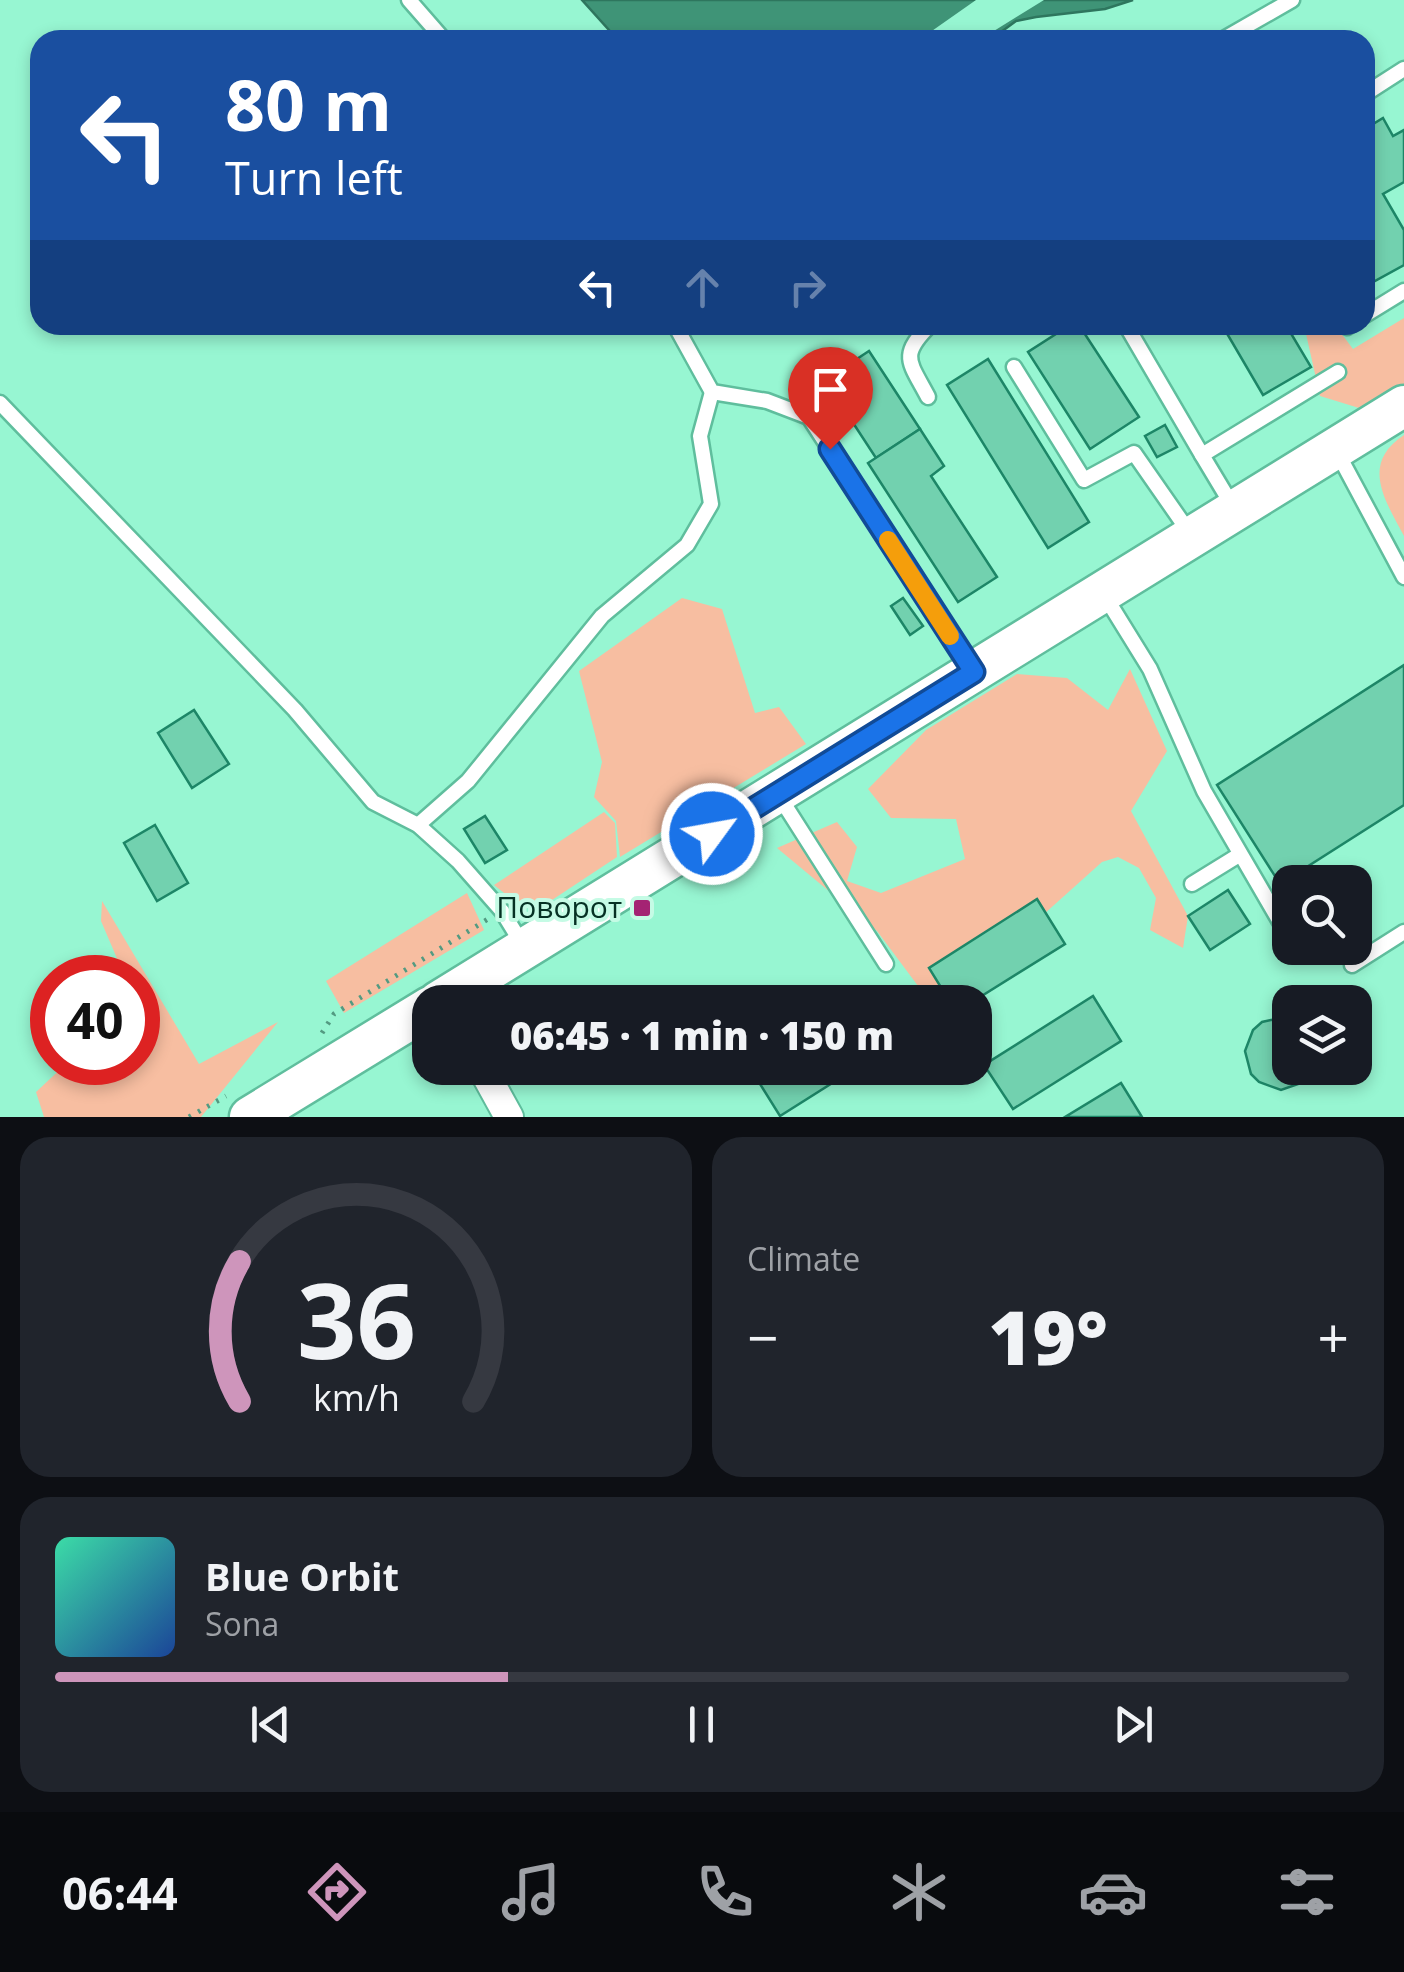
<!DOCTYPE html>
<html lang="en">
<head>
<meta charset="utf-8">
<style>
	body { margin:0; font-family:"Open Sans",sans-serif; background:#20242c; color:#f1f3f6; height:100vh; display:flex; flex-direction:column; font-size:38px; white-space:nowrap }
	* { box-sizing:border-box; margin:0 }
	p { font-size:32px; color:#9ea1a6 }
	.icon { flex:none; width:55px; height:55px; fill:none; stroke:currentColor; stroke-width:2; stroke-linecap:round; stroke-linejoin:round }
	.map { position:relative; height:1117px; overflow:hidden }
	.drawer { display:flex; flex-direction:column; gap:20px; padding:20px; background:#0d0f14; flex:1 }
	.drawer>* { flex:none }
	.hud { position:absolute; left:30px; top:30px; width:1345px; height:305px; border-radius:30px; box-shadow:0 5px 15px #0003; background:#1a4fa0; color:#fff; overflow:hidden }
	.controls { position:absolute; left:1272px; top:865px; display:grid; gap:20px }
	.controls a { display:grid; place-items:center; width:100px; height:100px; border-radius:20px; background:#171b24; box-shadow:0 5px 15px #0003; font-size:50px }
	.speed { position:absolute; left:30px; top:955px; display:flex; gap:20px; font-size:50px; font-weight:700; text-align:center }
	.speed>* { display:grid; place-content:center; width:130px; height:130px; border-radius:50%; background:#171b24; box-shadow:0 5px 15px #0003; line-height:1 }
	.speed .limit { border:15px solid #d22; background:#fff; color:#111 }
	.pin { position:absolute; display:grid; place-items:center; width:85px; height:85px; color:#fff; margin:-102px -42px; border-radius:50% 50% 50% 0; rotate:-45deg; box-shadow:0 0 10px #0007 }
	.pin .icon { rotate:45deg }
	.me { position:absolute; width:110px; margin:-55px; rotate:58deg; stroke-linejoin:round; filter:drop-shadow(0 0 8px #0008) }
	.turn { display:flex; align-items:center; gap:35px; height:210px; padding:0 30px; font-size:45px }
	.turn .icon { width:130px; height:130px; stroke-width:2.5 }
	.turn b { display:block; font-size:70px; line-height:85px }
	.lanes { display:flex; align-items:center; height:95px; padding:0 30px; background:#0003; justify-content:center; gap:50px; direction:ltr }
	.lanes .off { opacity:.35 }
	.big { font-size:75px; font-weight:800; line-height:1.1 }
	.drawer .card { flex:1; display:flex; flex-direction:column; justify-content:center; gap:15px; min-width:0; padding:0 35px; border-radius:30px; background:#20242c }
	.drawer .dial { align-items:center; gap:0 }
	.dial svg { height:260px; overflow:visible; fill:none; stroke:#363941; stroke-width:7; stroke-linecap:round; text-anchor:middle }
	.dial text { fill:#f1f3f6; stroke:none }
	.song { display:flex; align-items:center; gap:30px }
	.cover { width:120px; height:120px; border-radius:15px; background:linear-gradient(135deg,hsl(160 70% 55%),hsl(220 70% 35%)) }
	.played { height:10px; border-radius:5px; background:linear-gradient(90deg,#ce95bb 35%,#363941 35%) }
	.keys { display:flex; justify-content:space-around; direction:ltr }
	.heat { display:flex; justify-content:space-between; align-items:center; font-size:55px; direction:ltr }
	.drawer .tiles { flex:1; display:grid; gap:20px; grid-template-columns:1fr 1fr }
	.card:last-child { grid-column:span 2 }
	.trip { position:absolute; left:412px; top:985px; width:580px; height:100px; border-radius:30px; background:#171b24; box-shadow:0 5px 15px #0003; font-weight:800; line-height:100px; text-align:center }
	.tab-bar { display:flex; height:160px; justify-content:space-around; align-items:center; background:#090b0e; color:#9ea1a6 }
	.tab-bar .icon { width:70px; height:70px }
	.tab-bar .current { color:#ce95bb }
	.tab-bar b { font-size:45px; color:#f1f3f6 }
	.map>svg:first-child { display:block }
	.green { fill:#f7bea1 }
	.water { fill:#3f9477; stroke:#2e765e; stroke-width:2.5 }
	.pier { fill:#97f6d2 }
	.building { fill:#72d1af; stroke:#1d8667; stroke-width:2.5 }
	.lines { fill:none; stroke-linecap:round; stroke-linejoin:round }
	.lane-casing { stroke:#5fbe9d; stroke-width:19 }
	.street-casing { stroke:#5fbe9d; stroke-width:32 }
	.secondary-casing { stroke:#5fbe9d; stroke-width:45 }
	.path { stroke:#539a81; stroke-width:5; stroke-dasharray:2.5 8; stroke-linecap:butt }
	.lane { stroke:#fff; stroke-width:14 }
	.street { stroke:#fff; stroke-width:28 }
	.secondary { stroke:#fff; stroke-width:40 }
	.route-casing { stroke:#114b97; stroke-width:25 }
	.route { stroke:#1a73e8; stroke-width:18 }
	.slow { stroke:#f59e0b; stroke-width:18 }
	.poi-dot { fill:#a42373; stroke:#c5fbe5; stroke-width:4 }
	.labels { text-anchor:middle; stroke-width:8; stroke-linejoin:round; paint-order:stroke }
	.poi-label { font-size:30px; fill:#063124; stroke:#c5fbe5; text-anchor:end }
</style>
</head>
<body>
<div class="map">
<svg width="1404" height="1117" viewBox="0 0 1404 1117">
	<rect width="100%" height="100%" fill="#97f6d2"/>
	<g class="green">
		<polygon points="1404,318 1404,385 1372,412 1320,396 1304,325 1335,325 1353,349"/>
		<path d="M1404 435V536C1385 500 1360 464 1404 435Z"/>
		<polygon points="682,598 722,609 755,713 779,707 806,744 620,857 616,821 594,797 602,762 579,671"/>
		<polygon points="1130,669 1167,751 1131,811 1188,916 1183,948 1150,930 1156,898 1139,868 1118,857 1102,862 1034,923 927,998 877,931 777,848 837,822 857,847 847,881 881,893 965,859 956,819 891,818 868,789 926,730 1017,674 1067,678 1108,710"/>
		<polygon points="604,812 615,823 617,857 549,902 524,909 494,885"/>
		<polygon points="467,893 484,930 344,1013 326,981"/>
		<polygon points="102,901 199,1064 278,1022 201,1117 44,1117 36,1092 67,1063 138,1062 138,1038 150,1039 138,1008 138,978 125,977 101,921"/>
	</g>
	<polygon class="water" points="582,0 1133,0 1105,9 1036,17 1016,21 1001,32 1002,40 618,40"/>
	<polygon class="pier" points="976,0 1044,0 981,39 977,35 970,40 919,40"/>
	<g class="building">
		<polygon points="1383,118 1393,136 1404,130 1404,182 1383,194 1404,230 1404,265 1373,282 1365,268 1365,129"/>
		<polygon points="1070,325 1079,325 1139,417 1090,449 1028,352"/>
		<polygon points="1222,325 1286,325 1311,367 1263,395"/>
		<polygon points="869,351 920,429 876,458 825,380"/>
		<polygon points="988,359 1089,522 1048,548 947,385"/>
		<polygon points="1165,425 1177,447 1157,457 1145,436"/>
		<polygon points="920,429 944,466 931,476 997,577 958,602 868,463"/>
		<polygon points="903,598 923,626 910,635 891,606"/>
		<polygon points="1404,665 1404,805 1280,884 1217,785"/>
		<polygon points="194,710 229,764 192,788 158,733"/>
		<polygon points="485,816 507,850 485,863 464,829"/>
		<polygon points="155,825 188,883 157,901 124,843"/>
		<polygon points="1228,890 1250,924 1210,950 1188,916"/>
		<polygon points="1037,899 1065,944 972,1002 950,1002 929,968"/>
		<polygon points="1093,996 1121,1041 1013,1109 984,1065"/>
		<polygon points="1285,1017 1290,1019 1290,1068 1314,1068 1304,1082 1281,1090 1259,1082 1251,1074 1245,1051 1253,1030 1262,1022"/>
		<polygon points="758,1068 856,1068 780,1116 752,1071"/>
		<polygon points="1121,1083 1142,1117 1065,1117"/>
	</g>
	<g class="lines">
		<g class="lane-casing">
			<g id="lane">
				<polyline points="409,0 444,40"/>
				<polyline points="1222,40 1292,0"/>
				<polyline points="1365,94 1404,69"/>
				<polyline points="1365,315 1404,291"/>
				<polyline points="675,325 712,392 767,401 809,417 971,667"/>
				<polyline points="1126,325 1202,455"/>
				<polyline points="1347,327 1350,325"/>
				<polyline points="1014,367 1084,480 1134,453 1189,532"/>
				<path d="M928 397C909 361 899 356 930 325"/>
				<polyline points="0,403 295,710 373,802 418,825 458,861 502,911 524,947"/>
				<polyline points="1336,450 1404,577"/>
				<polyline points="1232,505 1202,455 1338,372"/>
				<polyline points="1103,593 1150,669 1204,791 1290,939"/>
				<polyline points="779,796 886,964"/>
				<polyline points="418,825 468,781 602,616 687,545 711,504 700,436 712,392"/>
				<polyline points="1192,884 1239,855"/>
				<polyline points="1352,965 1404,932"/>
			</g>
		</g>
		<g class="street-casing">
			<polyline id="street" points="482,1068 509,1117"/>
		</g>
		<g class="secondary-casing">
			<g id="secondary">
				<polyline points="438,1002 1404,406"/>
				<polyline points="250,1117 430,1007"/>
			</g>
		</g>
		<g class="path">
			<polyline points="322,1033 334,1014 488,919"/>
			<polyline points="189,1117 226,1096"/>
		</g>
		<use href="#lane" class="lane"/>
		<use href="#street" class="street"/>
		<use href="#secondary" class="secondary"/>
	</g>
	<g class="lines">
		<g class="route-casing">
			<polyline id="route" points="712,834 974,672 830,449"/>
		</g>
		<use href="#route" class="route"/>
		<polyline class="slow" points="888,540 950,636"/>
	</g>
	<rect class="poi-dot" x="632" y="898" width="20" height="20" rx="5"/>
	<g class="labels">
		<g class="poi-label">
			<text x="622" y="918">Поворот</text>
		</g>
	</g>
</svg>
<div class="controls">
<a><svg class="icon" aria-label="search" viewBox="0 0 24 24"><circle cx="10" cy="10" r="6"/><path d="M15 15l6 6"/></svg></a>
<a><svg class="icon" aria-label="layers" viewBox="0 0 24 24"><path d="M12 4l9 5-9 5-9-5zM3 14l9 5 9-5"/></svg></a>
</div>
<div class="speed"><div class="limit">40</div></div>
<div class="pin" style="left:830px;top:449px;background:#d93025"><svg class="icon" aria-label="arrive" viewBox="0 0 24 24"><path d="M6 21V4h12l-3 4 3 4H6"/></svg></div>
<svg class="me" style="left:712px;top:834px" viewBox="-20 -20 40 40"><circle r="17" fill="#1a73e8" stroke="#fff" stroke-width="3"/><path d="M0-11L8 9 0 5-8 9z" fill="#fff"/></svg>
<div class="trip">06:45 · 1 min · 150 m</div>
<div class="hud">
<div class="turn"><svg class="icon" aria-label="left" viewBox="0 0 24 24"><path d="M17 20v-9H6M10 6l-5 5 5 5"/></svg><div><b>80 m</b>Turn left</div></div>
<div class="lanes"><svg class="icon" aria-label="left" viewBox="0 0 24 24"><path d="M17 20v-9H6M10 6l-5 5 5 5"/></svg><svg class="icon off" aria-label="ahead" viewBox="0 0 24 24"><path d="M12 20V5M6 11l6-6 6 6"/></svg><svg class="icon off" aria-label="right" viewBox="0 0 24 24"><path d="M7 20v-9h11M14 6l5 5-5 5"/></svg></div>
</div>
</div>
<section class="drawer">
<div class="tiles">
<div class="card dial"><svg viewBox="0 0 100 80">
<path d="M14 69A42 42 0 1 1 86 69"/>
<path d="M14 69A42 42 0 0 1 14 26" stroke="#ce95bb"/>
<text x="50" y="56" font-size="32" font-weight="700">36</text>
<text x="50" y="72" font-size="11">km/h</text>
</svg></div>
<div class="card"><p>Climate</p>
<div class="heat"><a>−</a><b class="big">19°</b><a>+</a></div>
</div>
<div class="card">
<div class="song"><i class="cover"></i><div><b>Blue Orbit</b><p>Sona</p></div></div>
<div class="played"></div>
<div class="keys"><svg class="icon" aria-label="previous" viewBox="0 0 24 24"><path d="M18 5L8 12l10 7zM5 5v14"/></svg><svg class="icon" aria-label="pause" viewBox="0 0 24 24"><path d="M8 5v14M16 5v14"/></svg><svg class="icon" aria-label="next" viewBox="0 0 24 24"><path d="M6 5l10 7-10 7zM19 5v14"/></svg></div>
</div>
</div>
</section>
<nav class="tab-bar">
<b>06:44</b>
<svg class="icon current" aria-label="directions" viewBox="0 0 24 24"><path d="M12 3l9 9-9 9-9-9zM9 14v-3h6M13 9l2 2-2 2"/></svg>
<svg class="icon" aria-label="music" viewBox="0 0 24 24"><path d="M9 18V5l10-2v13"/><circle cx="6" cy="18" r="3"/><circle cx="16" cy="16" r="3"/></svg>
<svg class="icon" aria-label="phone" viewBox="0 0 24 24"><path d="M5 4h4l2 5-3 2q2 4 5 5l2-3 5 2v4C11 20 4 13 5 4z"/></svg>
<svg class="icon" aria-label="climate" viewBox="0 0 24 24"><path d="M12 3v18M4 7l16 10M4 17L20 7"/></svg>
<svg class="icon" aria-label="car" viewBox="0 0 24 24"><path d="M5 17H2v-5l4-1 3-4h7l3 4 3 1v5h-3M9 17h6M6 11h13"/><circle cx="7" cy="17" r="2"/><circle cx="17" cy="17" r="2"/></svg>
<svg class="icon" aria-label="filters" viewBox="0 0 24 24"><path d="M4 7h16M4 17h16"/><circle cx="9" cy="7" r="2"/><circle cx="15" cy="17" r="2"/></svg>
</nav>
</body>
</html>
